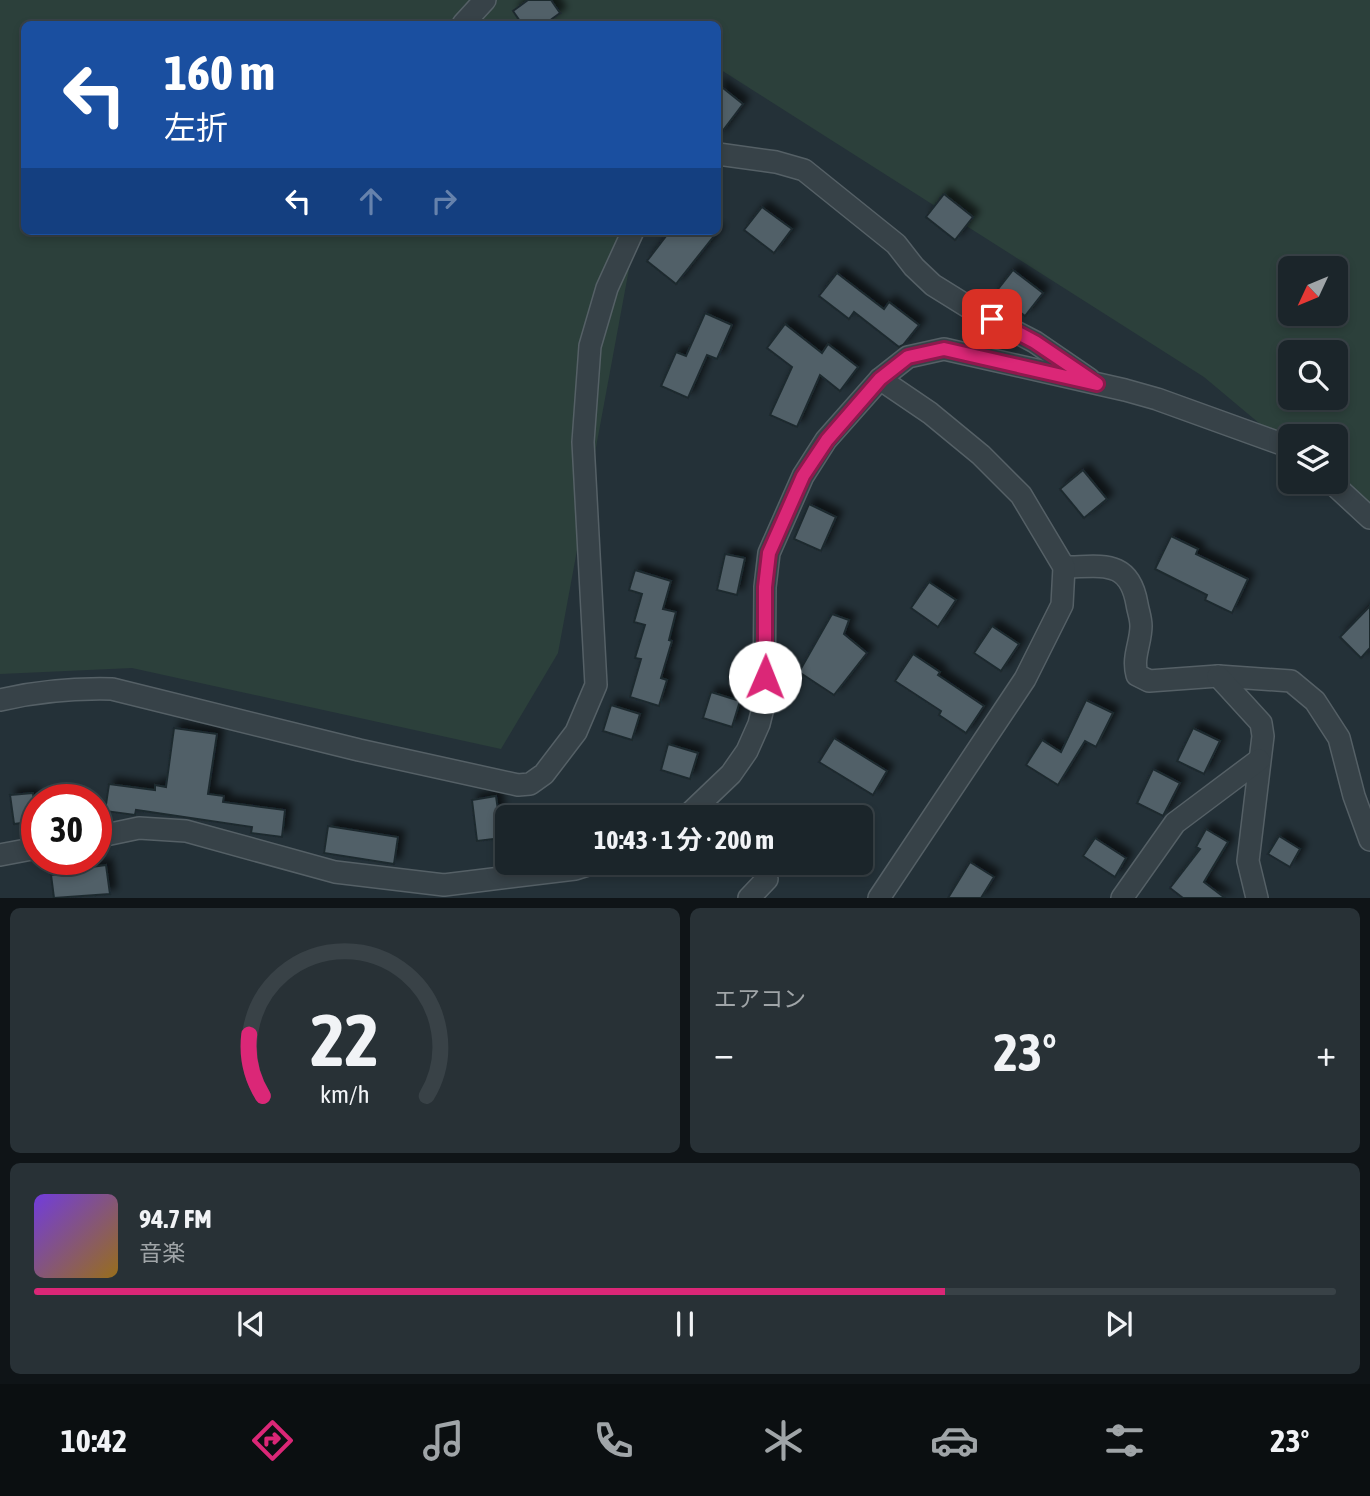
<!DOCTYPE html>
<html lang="ja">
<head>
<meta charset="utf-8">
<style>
	body { margin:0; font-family:"Asap Condensed","Noto Sans JP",sans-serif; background:#283136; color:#f1f3f6; height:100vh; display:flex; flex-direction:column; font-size:26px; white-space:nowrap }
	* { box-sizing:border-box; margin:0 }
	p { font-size:23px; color:#a0a5a8 }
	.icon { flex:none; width:38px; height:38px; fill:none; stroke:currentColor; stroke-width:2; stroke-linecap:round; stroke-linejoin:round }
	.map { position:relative; height:898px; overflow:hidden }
	.details { display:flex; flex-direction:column; gap:10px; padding:10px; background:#0f1417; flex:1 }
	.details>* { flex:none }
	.guide { position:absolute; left:21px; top:21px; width:700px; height:214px; border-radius:10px; box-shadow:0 4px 10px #0003,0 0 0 2px #394247; background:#1a4fa0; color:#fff; overflow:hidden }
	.needle { width:46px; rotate:226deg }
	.tools { position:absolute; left:1278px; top:256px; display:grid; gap:14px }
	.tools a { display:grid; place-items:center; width:70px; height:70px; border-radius:10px; background:#1b252a; box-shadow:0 4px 10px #0003,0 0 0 2px #394247; font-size:35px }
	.speed { position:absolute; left:21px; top:784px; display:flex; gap:14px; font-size:35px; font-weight:700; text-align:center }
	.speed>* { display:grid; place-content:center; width:91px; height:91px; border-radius:50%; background:#1b252a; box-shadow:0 4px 10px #0003,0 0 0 2px #394247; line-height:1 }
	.speed .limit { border:10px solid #d22; background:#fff; color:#111 }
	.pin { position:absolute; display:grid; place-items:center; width:60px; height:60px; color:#fff; margin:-30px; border-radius:14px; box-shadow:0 4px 10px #0006 }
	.me { position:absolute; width:77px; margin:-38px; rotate:1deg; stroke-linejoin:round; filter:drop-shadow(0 0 5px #0008) }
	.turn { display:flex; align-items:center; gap:24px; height:147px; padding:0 28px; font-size:32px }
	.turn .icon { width:91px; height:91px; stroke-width:2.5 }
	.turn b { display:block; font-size:49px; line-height:60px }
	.lanes { display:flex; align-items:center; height:66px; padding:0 28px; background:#0003; justify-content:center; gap:35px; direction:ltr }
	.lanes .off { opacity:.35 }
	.big { font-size:52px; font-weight:700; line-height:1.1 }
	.details .tile { flex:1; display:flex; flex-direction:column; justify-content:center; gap:10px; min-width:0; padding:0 24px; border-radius:10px; background:#283136 }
	.details .dial { align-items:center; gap:0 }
	.dial svg { height:182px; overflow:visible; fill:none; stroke:#394247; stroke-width:7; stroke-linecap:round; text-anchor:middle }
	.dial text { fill:#f1f3f6; stroke:none }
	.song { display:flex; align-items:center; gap:21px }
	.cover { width:84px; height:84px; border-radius:10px; background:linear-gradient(135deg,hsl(260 70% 55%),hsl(40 70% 35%)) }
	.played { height:7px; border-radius:4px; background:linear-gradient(90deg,#db2777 70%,#394247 70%) }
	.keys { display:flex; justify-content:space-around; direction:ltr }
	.heat { display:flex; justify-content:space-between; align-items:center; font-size:38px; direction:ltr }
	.details .tiles { flex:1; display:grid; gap:10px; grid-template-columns:1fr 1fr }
	.tile:last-child { grid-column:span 2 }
	.trip { position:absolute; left:495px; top:805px; width:378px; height:70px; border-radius:10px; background:#1b252a; box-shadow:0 4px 10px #0003,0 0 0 2px #394247; font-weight:700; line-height:70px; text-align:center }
	.tab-bar { display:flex; height:112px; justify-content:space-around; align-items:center; background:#0b0f11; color:#a0a5a8 }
	.tab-bar .icon { width:49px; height:49px }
	.tab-bar .current { color:#db2777 }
	.tab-bar b { font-size:32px; color:#f1f3f6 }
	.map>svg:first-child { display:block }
	.green { fill:#2c403b; fill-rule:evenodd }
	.building { fill:#516068; stroke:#1e292f; stroke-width:2; filter:url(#shadow) }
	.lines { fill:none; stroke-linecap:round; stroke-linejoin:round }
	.minor-casing { stroke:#556066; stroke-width:24 }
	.minor { stroke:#374248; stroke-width:21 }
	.route-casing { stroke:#8e194d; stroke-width:18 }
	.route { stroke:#db2777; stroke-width:12 }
</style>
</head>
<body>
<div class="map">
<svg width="1370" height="898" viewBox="0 0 1370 898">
	<defs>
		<filter id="shadow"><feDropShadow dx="6" dy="-6" stdDeviation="3.5" flood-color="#0009"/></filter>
	</defs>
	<rect width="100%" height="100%" fill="#243138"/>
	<path class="green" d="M0 0H1370V516L1335 481V436H1290V449L1204 377 718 68V24H24V231H636L558 653 501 749 132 668 0 674ZM1290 268H1335V313H1290ZM1290 352H1335V397H1290Z"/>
	<g class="building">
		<polygon points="528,0 551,0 560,13 545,24 522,24 513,11"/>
		<polygon points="718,84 743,104 718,137"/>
		<polygon points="944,194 973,217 955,240 926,217"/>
		<polygon points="762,207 792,229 774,253 744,230"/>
		<polygon points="670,231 718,231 676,284 647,261"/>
		<polygon points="1013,270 1043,293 1025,316 995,293"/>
		<polygon points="837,273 884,309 889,302 919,325 903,345 899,347 854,312 849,319 819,296"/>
		<polygon points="705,313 732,325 717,359 707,355 688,398 661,386 676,352 686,356"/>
		<polygon points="785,324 822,353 828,344 858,367 840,391 820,375 797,427 770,415 792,367 767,348"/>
		<polygon points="1083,470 1107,499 1084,518 1060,489"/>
		<polygon points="809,504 836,517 821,551 794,539"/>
		<polygon points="1171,536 1198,549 1196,554 1248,579 1232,613 1205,600 1207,595 1155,569"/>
		<polygon points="725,554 745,558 737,595 717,590"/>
		<polygon points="635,570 671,581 663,609 676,612 669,640 672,641 661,678 667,680 659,706 630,697 641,659 635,658 645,625 634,622 642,594 629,590"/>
		<polygon points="929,582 956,600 938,627 911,608"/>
		<polygon points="1370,606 1370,648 1361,658 1340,637"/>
		<polygon points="832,614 849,620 844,634 867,653 834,695 799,672"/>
		<polygon points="992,626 1019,644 1001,671 974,653"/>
		<polygon points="913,654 940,672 938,675 984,706 966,733 939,715 941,711 895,681"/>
		<polygon points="711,692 740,701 732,727 703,718"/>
		<polygon points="1086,700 1113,713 1096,747 1085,741 1058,785 1026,765 1042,740 1061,752"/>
		<polygon points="611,705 640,714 632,740 603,731"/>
		<polygon points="174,728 217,734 208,794 224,796 223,802 285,810 282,837 251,833 252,827 136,810 135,815 105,811 109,784 155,790 155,785 166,787"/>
		<polygon points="1193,728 1220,741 1204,774 1177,761"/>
		<polygon points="834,738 887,771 873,795 819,762"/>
		<polygon points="668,744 698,753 690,779 661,770"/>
		<polygon points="1153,769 1180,783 1163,816 1137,803"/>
		<polygon points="33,793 36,821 14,824 10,795"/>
		<polygon points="496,796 502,838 477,841 472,800"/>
		<polygon points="328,826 398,837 394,864 324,853"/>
		<polygon points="1206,829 1228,842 1204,882 1225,898 1183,898 1170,888 1200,849 1196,847"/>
		<polygon points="1279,836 1300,849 1290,867 1268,854"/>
		<polygon points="1095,838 1126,858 1115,877 1083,856"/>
		<polygon points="970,862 994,877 981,898 948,898"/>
		<polygon points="106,865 110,894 54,898 51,875 84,871 84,868"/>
	</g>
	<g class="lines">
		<g class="minor-casing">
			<g id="minor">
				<polyline points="463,24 485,0"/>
				<polyline points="718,154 776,162 804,170 896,244 914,267 933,285 970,308 1035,342 1089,379"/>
				<polyline points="1330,481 1370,518"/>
				<path d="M1064 567C1101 567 1129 558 1137 604 1138 611 1141 618 1141 626 1141 643 1132 657 1137 675L1149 681 1218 676 1291 681 1315 701 1339 738 1354 796 1370 840"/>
				<polyline points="1218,676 1261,723 1263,736 1248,861 1257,898"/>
				<path d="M0 700C39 691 72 688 112 689L359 750 518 785 530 784 544 774 576 732 596 685 583 442 590 346 607 288 633 231"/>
				<polyline points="686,817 731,774 747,751 759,724 764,704 765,587 769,553 803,476 826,440 880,379 908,357 944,349 1125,390 1157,399 1290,447"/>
				<polyline points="96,837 139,828 186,831 335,872 444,885 575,869 594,863"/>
				<polyline points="0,855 37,848"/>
				<polyline points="749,898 767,879"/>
				<polyline points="879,898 1025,679 1062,605 1064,567 1021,495 981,455 930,413 880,379"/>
				<polyline points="1122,898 1175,823 1259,760"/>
			</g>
		</g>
		<use href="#minor" class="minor"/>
	</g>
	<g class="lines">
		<g class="route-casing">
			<polyline id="route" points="765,677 765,587 769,553 803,476 827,440 880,379 908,357 944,349 1097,384 1035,342 992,319"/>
		</g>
		<use href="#route" class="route"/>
	</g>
</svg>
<div class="tools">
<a><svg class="needle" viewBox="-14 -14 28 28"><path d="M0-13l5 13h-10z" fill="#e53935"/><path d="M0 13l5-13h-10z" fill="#a0a5a8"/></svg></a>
<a><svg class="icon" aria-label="search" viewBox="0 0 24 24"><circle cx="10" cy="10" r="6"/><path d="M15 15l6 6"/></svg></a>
<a><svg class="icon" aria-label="layers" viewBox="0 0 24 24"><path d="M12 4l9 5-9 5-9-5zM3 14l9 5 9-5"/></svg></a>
</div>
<div class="speed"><div class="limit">30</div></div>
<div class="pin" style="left:992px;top:319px;background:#d93025"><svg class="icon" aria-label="arrive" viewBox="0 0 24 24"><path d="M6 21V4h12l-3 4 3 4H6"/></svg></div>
<svg class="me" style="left:765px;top:677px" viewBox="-20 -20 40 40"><circle r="19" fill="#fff"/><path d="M0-13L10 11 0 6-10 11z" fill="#db2777"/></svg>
<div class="trip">10:43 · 1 分 · 200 m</div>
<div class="guide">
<div class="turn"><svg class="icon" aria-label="left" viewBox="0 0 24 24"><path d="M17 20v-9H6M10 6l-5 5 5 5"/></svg><div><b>160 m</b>左折</div></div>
<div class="lanes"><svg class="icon" aria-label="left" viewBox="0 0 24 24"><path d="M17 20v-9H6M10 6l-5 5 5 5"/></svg><svg class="icon off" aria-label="ahead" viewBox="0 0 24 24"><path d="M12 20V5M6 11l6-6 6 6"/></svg><svg class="icon off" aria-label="right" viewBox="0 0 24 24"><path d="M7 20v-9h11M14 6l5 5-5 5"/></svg></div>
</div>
</div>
<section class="details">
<div class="tiles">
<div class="tile dial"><svg viewBox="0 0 100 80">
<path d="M14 69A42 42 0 1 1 86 69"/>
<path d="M14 69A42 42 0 0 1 8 42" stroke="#db2777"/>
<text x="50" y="56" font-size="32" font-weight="700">22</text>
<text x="50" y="72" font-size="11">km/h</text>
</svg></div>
<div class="tile"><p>エアコン</p>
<div class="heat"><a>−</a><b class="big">23°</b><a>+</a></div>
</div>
<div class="tile">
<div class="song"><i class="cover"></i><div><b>94.7 FM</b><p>音楽</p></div></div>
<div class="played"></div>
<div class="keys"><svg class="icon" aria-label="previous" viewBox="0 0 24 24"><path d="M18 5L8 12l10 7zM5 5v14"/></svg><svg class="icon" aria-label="pause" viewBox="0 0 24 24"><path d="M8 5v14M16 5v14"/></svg><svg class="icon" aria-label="next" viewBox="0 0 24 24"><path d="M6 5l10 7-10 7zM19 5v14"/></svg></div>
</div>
</div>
</section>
<nav class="tab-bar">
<b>10:42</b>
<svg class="icon current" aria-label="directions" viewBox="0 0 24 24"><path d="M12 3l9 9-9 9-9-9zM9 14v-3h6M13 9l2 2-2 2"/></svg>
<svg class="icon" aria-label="music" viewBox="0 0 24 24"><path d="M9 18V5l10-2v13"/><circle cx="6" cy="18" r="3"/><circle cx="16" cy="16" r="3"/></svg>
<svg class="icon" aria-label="phone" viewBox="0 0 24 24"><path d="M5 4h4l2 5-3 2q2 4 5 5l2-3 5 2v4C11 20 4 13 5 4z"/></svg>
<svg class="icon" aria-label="climate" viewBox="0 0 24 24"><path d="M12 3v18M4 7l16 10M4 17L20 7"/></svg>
<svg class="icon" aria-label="car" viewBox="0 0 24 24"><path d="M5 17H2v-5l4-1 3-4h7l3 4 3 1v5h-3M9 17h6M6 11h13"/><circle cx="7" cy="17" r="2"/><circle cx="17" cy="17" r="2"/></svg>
<svg class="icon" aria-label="filters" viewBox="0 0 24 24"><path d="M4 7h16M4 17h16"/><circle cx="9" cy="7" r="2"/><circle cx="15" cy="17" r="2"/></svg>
<b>23°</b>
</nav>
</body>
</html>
